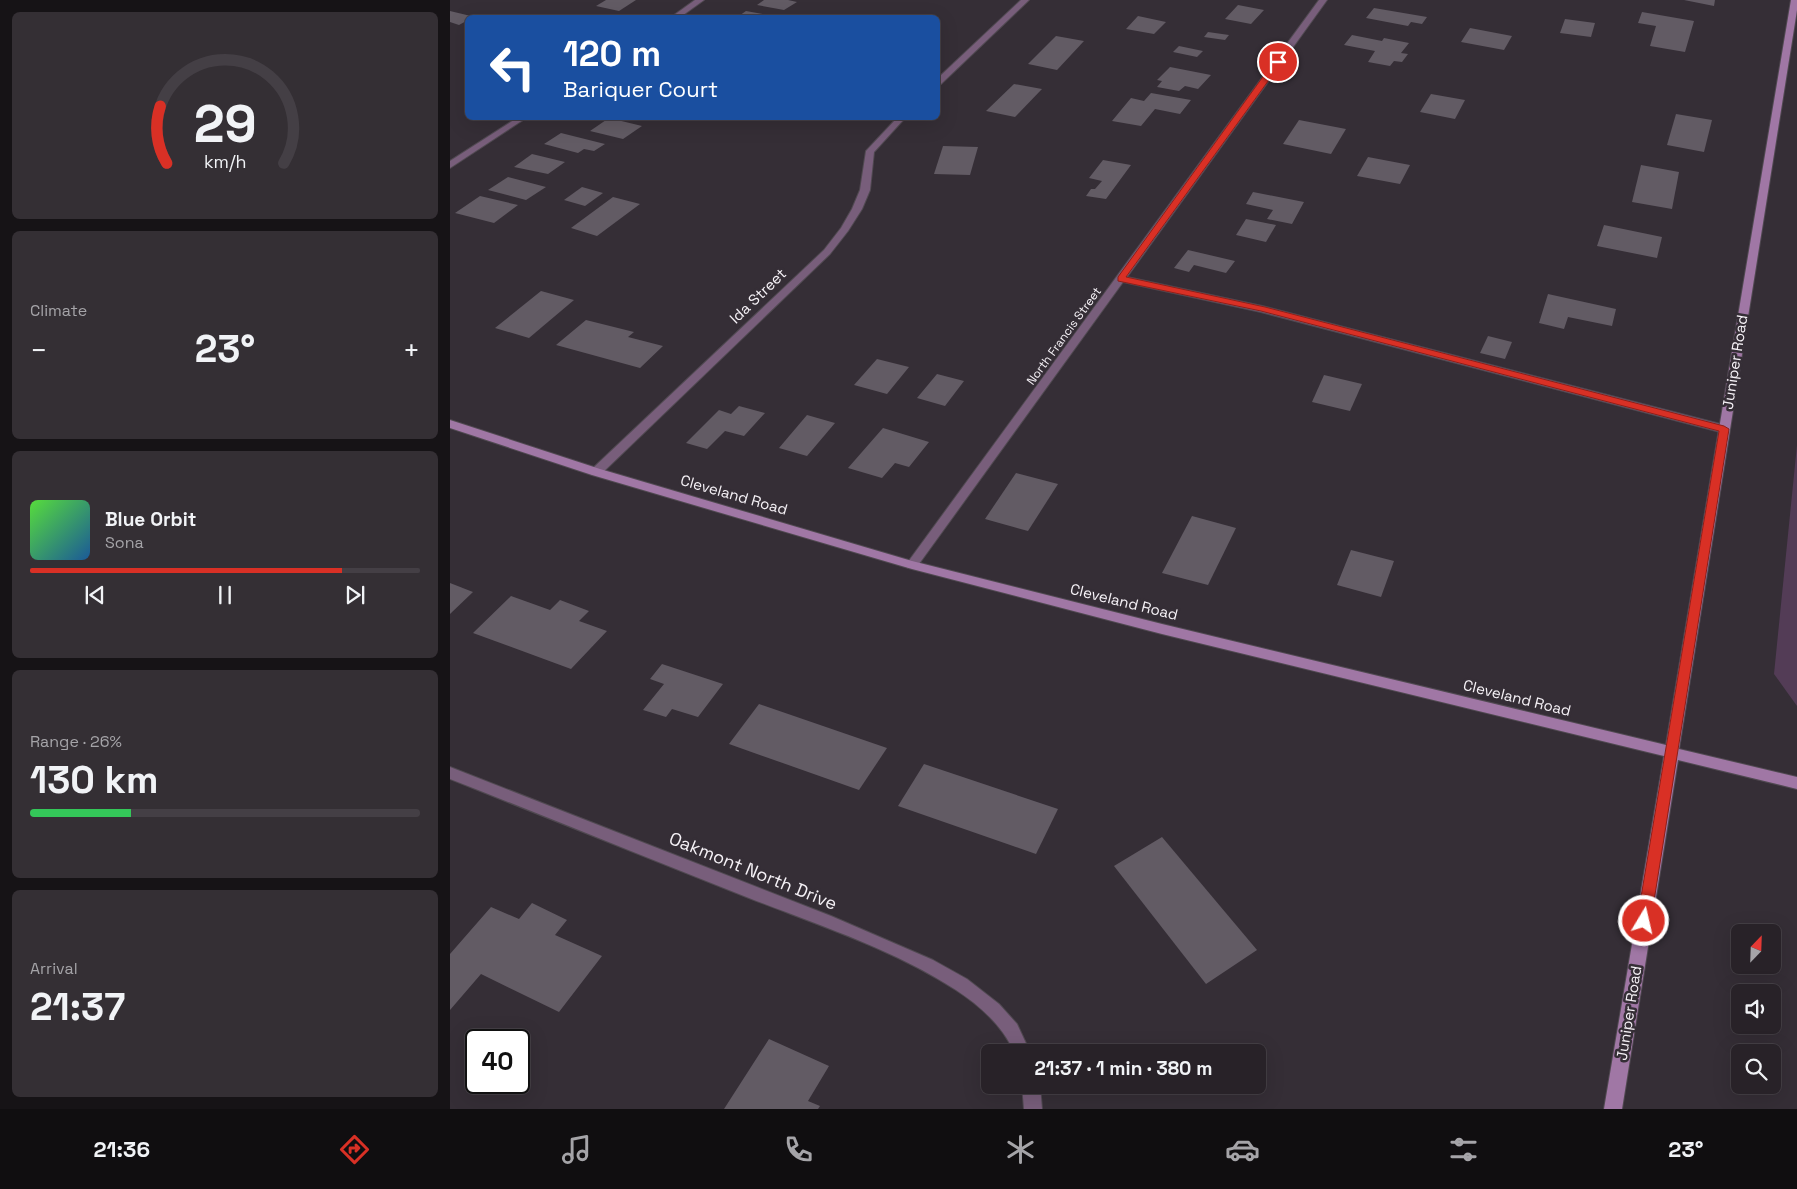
<!DOCTYPE html>
<html lang="en">
<head>
<meta charset="utf-8">
<style>
	body { margin:0; font-family:"Space Grotesk",sans-serif; background:#342f34; color:#f1f3f6; height:100vh; display:flex; flex-direction:column; font-size:19px; white-space:nowrap }
	* { box-sizing:border-box; margin:0 }
	p { font-size:16px; color:#a5a4a8 }
	.icon { flex:none; width:28px; height:28px; fill:none; stroke:currentColor; stroke-width:2; stroke-linecap:round; stroke-linejoin:round }
	.map { position:relative; flex:1; overflow:hidden }
	.side { display:flex; flex-direction:column; gap:12px; padding:12px; background:#161316; width:450px }
	.side>* { flex:none }
	.top-card { position:absolute; left:15px; top:15px; width:475px; height:105px; border-radius:8px; box-shadow:0 5px 20px #0002,0 0 0 1px #443f45; background:#1a4fa0; color:#fff; overflow:hidden }
	.needle { width:32px; rotate:23deg }
	.buttons { position:absolute; left:1281px; top:924px; display:grid; gap:10px }
	.buttons a { display:grid; place-items:center; width:50px; height:50px; border-radius:8px; background:#282228; box-shadow:0 5px 20px #0002,0 0 0 1px #443f45; font-size:25px }
	.speed { position:absolute; left:15px; top:1029px; display:flex; gap:10px; font-size:25px; font-weight:700; text-align:center }
	.speed>* { display:grid; place-content:center; width:65px; height:65px; border-radius:50%; background:#282228; box-shadow:0 5px 20px #0002,0 0 0 1px #443f45; line-height:1 }
	.speed .limit { border:2px solid #111; border-radius:8px; background:#fff; color:#111 }
	.pin { position:absolute; display:grid; place-items:center; width:42px; height:42px; color:#fff; margin:-21px; border:2px solid #fff; border-radius:50%; box-shadow:0 1px 5px #0007 }
	.me { position:absolute; width:55px; margin:-28px; rotate:9deg; stroke-linejoin:round; filter:drop-shadow(0 0 4px #0008) }
	.turn { display:flex; align-items:center; gap:18px; height:105px; padding:0 15px; font-size:22px }
	.turn .icon { width:65px; height:65px; stroke-width:2.5 }
	.turn b { display:block; font-size:35px; line-height:42px }
	.big { font-size:38px; font-weight:800; line-height:1.1 }
	.side .widget { flex:1; display:flex; flex-direction:column; justify-content:center; gap:8px; min-width:0; padding:0 18px; border-radius:8px; background:#342f34 }
	.side .dial { align-items:center; gap:0 }
	.dial svg { height:130px; overflow:visible; fill:none; stroke:#443f45; stroke-width:7; stroke-linecap:round; text-anchor:middle }
	.dial text { fill:#f1f3f6; stroke:none }
	.song { display:flex; align-items:center; gap:15px }
	.cover { width:60px; height:60px; border-radius:8px; background:linear-gradient(135deg,hsl(110 70% 55%),hsl(210 70% 35%)) }
	.played { height:5px; border-radius:2px; background:linear-gradient(90deg,#d93025 80%,#443f45 80%) }
	.keys { display:flex; justify-content:space-around; direction:ltr }
	.heat { display:flex; justify-content:space-between; align-items:center; font-size:28px; direction:ltr }
	.charge { height:8px; border-radius:4px; background:linear-gradient(90deg,#34c759 26%,#443f45 0) }
	.trip { position:absolute; left:531px; top:1044px; width:285px; height:50px; border-radius:8px; background:#282228; box-shadow:0 5px 20px #0002,0 0 0 1px #443f45; font-weight:800; line-height:50px; text-align:center }
	.menu { display:flex; height:80px; justify-content:space-around; align-items:center; background:#100e10; color:#a5a4a8 }
	.menu .icon { width:35px; height:35px }
	.menu .on { color:#d93025 }
	.menu b { font-size:22px; color:#f1f3f6 }
	main { display:flex; flex:1; min-height:0 }
	.map>svg:first-child { display:block }
	.green { fill:#533c56 }
	.building { fill:#625b64 }
	.lines { fill:none; stroke-linecap:round; stroke-linejoin:round }
	.street-casing { stroke:#504951; stroke-width:2 }
	.secondary-casing { stroke:#504951; stroke-width:2 }
	.street { fill:#785e7b; fill-rule:evenodd }
	.secondary { fill:#a077a5; fill-rule:evenodd }
	.route { fill:#d93025; stroke:#8d1f18 }
	.labels { text-anchor:middle; stroke-width:5; stroke-linejoin:round; paint-order:stroke }
	.far-street-label { font-size:12px; fill:#f6f2f7; stroke:#352e36 }
	.street-label { font-size:15px; fill:#f6f2f7; stroke:#352e36 }
	.near-street-label { font-size:18px; fill:#f6f2f7; stroke:#352e36 }
</style>
</head>
<body>
<main>
<section class="side">
<div class="widget dial"><svg viewBox="0 0 100 80">
<path d="M14 69A42 42 0 1 1 86 69"/>
<path d="M14 69A42 42 0 0 1 10 34" stroke="#d93025"/>
<text x="50" y="56" font-size="32" font-weight="700">29</text>
<text x="50" y="72" font-size="11">km/h</text>
</svg></div>
<div class="widget"><p>Climate</p>
<div class="heat"><a>−</a><b class="big">23°</b><a>+</a></div>
</div>
<div class="widget">
<div class="song"><i class="cover"></i><div><b>Blue Orbit</b><p>Sona</p></div></div>
<div class="played"></div>
<div class="keys"><svg class="icon" aria-label="previous" viewBox="0 0 24 24"><path d="M18 5L8 12l10 7zM5 5v14"/></svg><svg class="icon" aria-label="pause" viewBox="0 0 24 24"><path d="M8 5v14M16 5v14"/></svg><svg class="icon" aria-label="next" viewBox="0 0 24 24"><path d="M6 5l10 7-10 7zM19 5v14"/></svg></div>
</div>
<div class="widget"><p>Range · 26%</p><b class="big">130 km</b><div class="charge"></div></div>
<div class="widget"><p>Arrival</p><b class="big">21:37</b></div>
</section>
<div class="map">
<svg width="1347" height="1109" viewBox="0 0 1347 1109">
	<rect width="100%" height="100%" fill="#352e36"/>
	<polygon class="green" points="1347,445 1347,706 1324,674"/>
	<g class="building">
		<polygon points="156,0 186,0 169,11 146,6"/>
		<polygon points="314,0 338,0 347,2 334,10 307,5"/>
		<polygon points="1234,0 1265,0 1264,6"/>
		<polygon points="788,5 814,10 801,24 775,19"/>
		<polygon points="924,8 977,17 972,24 961,22 958,26 916,18"/>
		<polygon points="0,11 25,17 25,18 18,18 18,20 9,25 0,22"/>
		<polygon points="296,11 323,16 286,18"/>
		<polygon points="1192,12 1244,21 1235,52 1200,46 1206,26 1188,23"/>
		<polygon points="688,16 716,22 704,34 676,29"/>
		<polygon points="1115,19 1145,23 1141,37 1110,33"/>
		<polygon points="1020,28 1062,36 1054,50 1011,42"/>
		<polygon points="758,32 779,35 775,40 754,37"/>
		<polygon points="902,35 932,41 934,38 959,43 951,53 958,54 952,62 944,61 940,66 918,62 925,51 894,45"/>
		<polygon points="606,36 634,41 607,70 578,64"/>
		<polygon points="729,46 753,51 747,57 723,52"/>
		<polygon points="720,67 761,75 748,89 735,86 729,91 707,87 712,81 707,80"/>
		<polygon points="564,84 592,89 565,117 536,111"/>
		<polygon points="701,93 741,100 730,114 705,109 691,126 662,121 681,98 694,101"/>
		<polygon points="981,94 1015,100 1005,119 970,112"/>
		<polygon points="1226,114 1262,120 1254,152 1217,145"/>
		<polygon points="159,118 192,126 173,139 140,131"/>
		<polygon points="849,120 896,129 881,154 833,144"/>
		<polygon points="111,133 155,144 144,151 134,149 128,153 94,144"/>
		<polygon points="493,146 528,147 520,175 484,174"/>
		<polygon points="82,154 115,162 98,174 64,167"/>
		<polygon points="918,157 960,165 950,184 907,176"/>
		<polygon points="653,160 681,165 656,199 636,196 641,189 645,189 652,181 639,178"/>
		<polygon points="1191,165 1229,172 1222,209 1182,202"/>
		<polygon points="58,177 96,187 76,200 38,190"/>
		<polygon points="132,187 153,193 135,206 114,200"/>
		<polygon points="803,192 854,202 842,224 817,219 823,210 796,204"/>
		<polygon points="30,196 68,205 44,223 5,213"/>
		<polygon points="163,197 190,204 147,236 121,228"/>
		<polygon points="796,219 826,225 816,242 786,235"/>
		<polygon points="1154,225 1212,237 1207,258 1147,246"/>
		<polygon points="738,250 785,261 776,273 744,265 739,272 724,268"/>
		<polygon points="91,291 124,300 79,338 45,328"/>
		<polygon points="1098,294 1166,309 1162,326 1118,317 1114,329 1089,323"/>
		<polygon points="136,320 184,332 178,337 213,346 190,368 106,345"/>
		<polygon points="1038,336 1062,342 1055,359 1030,353"/>
		<polygon points="427,359 459,367 437,394 404,385"/>
		<polygon points="487,374 514,381 495,406 467,398"/>
		<polygon points="874,375 912,384 900,411 862,402"/>
		<polygon points="289,406 315,413 294,436 275,431 257,449 236,443 269,410 281,414"/>
		<polygon points="357,415 385,423 357,456 329,448"/>
		<polygon points="433,428 479,442 459,467 445,463 432,478 398,468"/>
		<polygon points="566,473 608,484 578,531 535,519"/>
		<polygon points="742,516 786,528 758,585 712,573"/>
		<polygon points="901,550 944,561 931,597 887,585"/>
		<polygon points="0,583 23,592 0,614"/>
		<polygon points="61,596 100,610 110,600 139,611 129,621 157,631 121,669 23,633"/>
		<polygon points="212,664 273,684 248,717 222,709 216,717 193,710 214,684 200,679"/>
		<polygon points="309,704 437,748 409,790 279,744"/>
		<polygon points="474,764 608,809 586,854 448,806"/>
		<polygon points="712,837 807,950 756,984 664,866"/>
		<polygon points="82,903 117,920 105,935 152,956 109,1012 31,974 0,1010 0,954 41,907 69,919"/>
		<polygon points="319,1039 379,1066 358,1101 370,1106 368,1109 274,1109"/>
	</g>
	<g class="lines">
		<g class="street-casing">
			<g id="street">
				<polygon points="245,0 254,0 229,18 220,18"/>
				<polygon points="571,0 579,0 491,84 488,84 488,78"/>
				<polygon points="869,0 877,0 677,277 812,306 1278,426 1280,429 1278,432 1274,433 811,312 673,282 466,568 458,568 456,565 458,562"/>
				<polygon points="67,118 76,118 0,168 0,161"/>
				<polygon points="447,118 455,118 424,152 420,190 412,209 398,231 380,254 150,475 142,475 140,472 142,469 374,250 391,228 402,209 410,190 416,151"/>
				<path d="M0 767 381 916 483 960 517 979 549 1004 567 1024 580 1052H564C553 1026 529 1005 506 990 443 949 368 925 299 898 199 859 100 818 0 779Z"/>
				<polygon points="572,1085 590,1085 592,1109 574,1109"/>
			</g>
		</g>
		<g class="secondary-casing">
			<polygon id="secondary" points="1341,0 1347,0 1347,10 1229,749 1347,777 1347,789 1228,760 1172,1109 1154,1109 1214,756 712,634 462,569 142,475 0,428 0,420 150,469 462,561 712,624 1216,745"/>
		</g>
		<use href="#street" class="street"/>
		<use href="#secondary" class="secondary"/>
	</g>
	<polygon class="route" points="825,60 832,62 676,277 815,307 1274,426 1279,429 1200,926 1194,928 1189,926 1187,921 1269,431 811,311 668,281 668,277"/>
	<g class="labels">
		<g class="far-street-label">
			<text transform="translate(614 336) rotate(-54)" y="4">North Francis Street</text>
		</g>
		<g class="street-label">
			<text transform="translate(308 296) rotate(-44)" y="5">Ida Street</text>
			<text transform="translate(1285 362) rotate(-81)" y="5">Juniper Road</text>
			<text transform="translate(284 495) rotate(16)" y="5">Cleveland Road</text>
			<text transform="translate(674 602) rotate(14)" y="5">Cleveland Road</text>
			<text transform="translate(1067 698) rotate(14)" y="5">Cleveland Road</text>
			<text transform="translate(1179 1013) rotate(-81)" y="5">Juniper Road</text>
		</g>
		<g class="near-street-label">
			<text transform="translate(303 871) rotate(22)" y="6">Oakmont North Drive</text>
		</g>
	</g>
</svg>
<div class="buttons">
<a><svg class="needle" viewBox="-14 -14 28 28"><path d="M0-13l5 13h-10z" fill="#e53935"/><path d="M0 13l5-13h-10z" fill="#a5a4a8"/></svg></a>
<a><svg class="icon" aria-label="sound" viewBox="0 0 24 24"><path d="M4 9h4l5-4v14l-5-4H4zM17 9q2 3 0 6"/></svg></a>
<a><svg class="icon" aria-label="search" viewBox="0 0 24 24"><circle cx="10" cy="10" r="6"/><path d="M15 15l6 6"/></svg></a>
</div>
<div class="speed"><div class="limit">40</div></div>
<div class="pin" style="left:828px;top:62px;background:#d93025"><svg class="icon" aria-label="arrive" viewBox="0 0 24 24"><path d="M6 21V4h12l-3 4 3 4H6"/></svg></div>
<svg class="me" style="left:1194px;top:921px" viewBox="-20 -20 40 40"><circle r="17" fill="#d93025" stroke="#fff" stroke-width="3"/><path d="M0-11L8 9 0 5-8 9z" fill="#fff"/></svg>
<div class="trip">21:37 · 1 min · 380 m</div>
<div class="top-card">
<div class="turn"><svg class="icon" aria-label="left" viewBox="0 0 24 24"><path d="M17 20v-9H6M10 6l-5 5 5 5"/></svg><div><b>120 m</b>Bariquer Court</div></div>
</div>
</div>
</main>
<nav class="menu">
<b>21:36</b>
<svg class="icon on" aria-label="directions" viewBox="0 0 24 24"><path d="M12 3l9 9-9 9-9-9zM9 14v-3h6M13 9l2 2-2 2"/></svg>
<svg class="icon" aria-label="music" viewBox="0 0 24 24"><path d="M9 18V5l10-2v13"/><circle cx="6" cy="18" r="3"/><circle cx="16" cy="16" r="3"/></svg>
<svg class="icon" aria-label="phone" viewBox="0 0 24 24"><path d="M5 4h4l2 5-3 2q2 4 5 5l2-3 5 2v4C11 20 4 13 5 4z"/></svg>
<svg class="icon" aria-label="climate" viewBox="0 0 24 24"><path d="M12 3v18M4 7l16 10M4 17L20 7"/></svg>
<svg class="icon" aria-label="car" viewBox="0 0 24 24"><path d="M5 17H2v-5l4-1 3-4h7l3 4 3 1v5h-3M9 17h6M6 11h13"/><circle cx="7" cy="17" r="2"/><circle cx="17" cy="17" r="2"/></svg>
<svg class="icon" aria-label="filters" viewBox="0 0 24 24"><path d="M4 7h16M4 17h16"/><circle cx="9" cy="7" r="2"/><circle cx="15" cy="17" r="2"/></svg>
<b>23°</b>
</nav>
</body>
</html>
